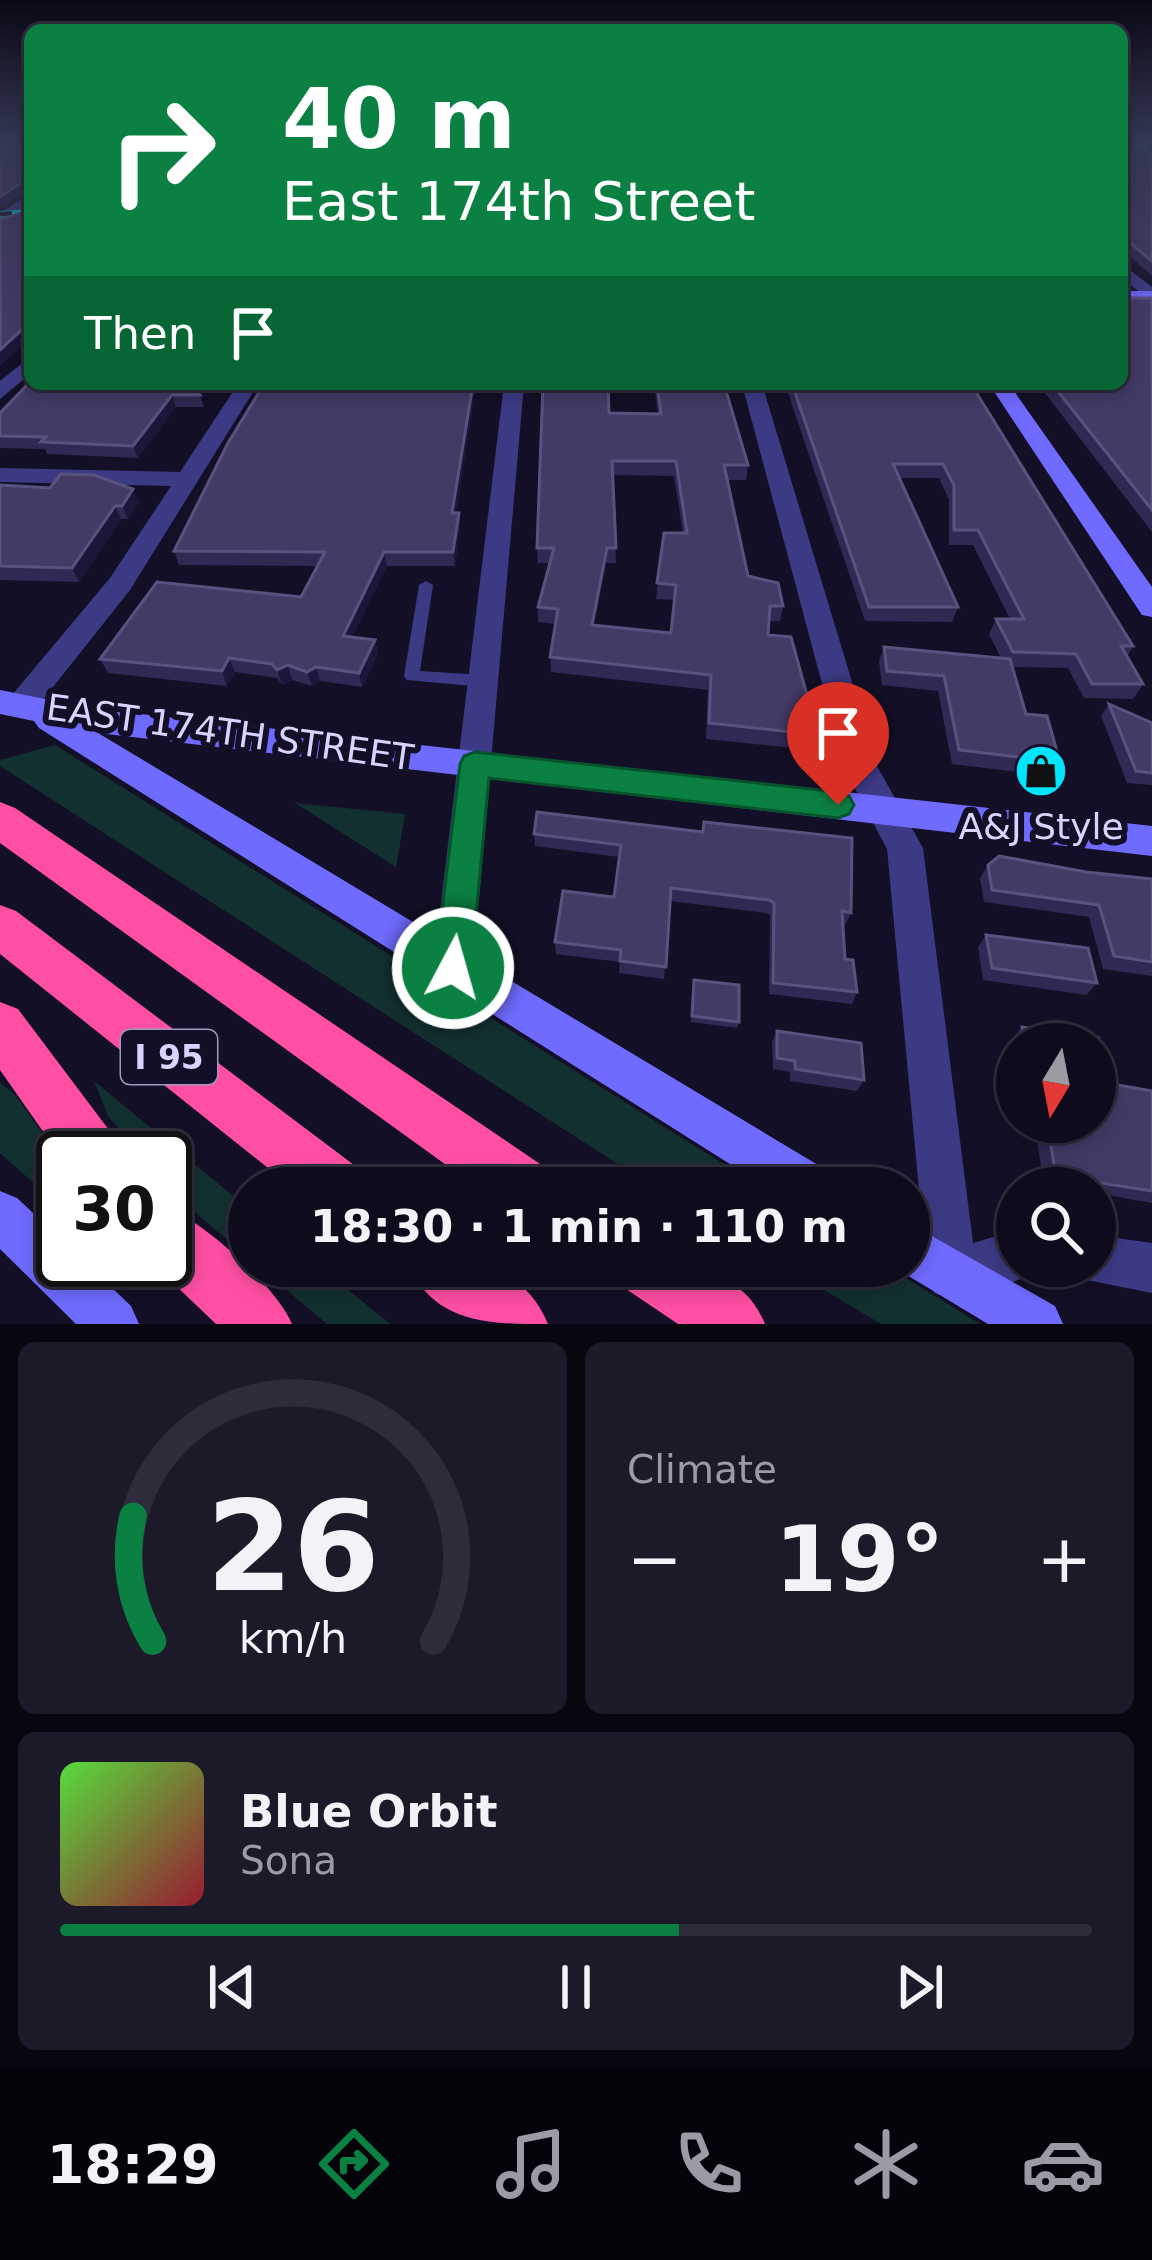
<!DOCTYPE html>
<html lang="en">
<head>
<meta charset="utf-8">
<style>
	body { margin:0; font-family:"DejaVu Sans",sans-serif; background:#1c1929; color:#f1f3f6; height:100vh; display:flex; flex-direction:column; font-size:45px; white-space:nowrap }
	* { box-sizing:border-box; margin:0 }
	p { font-size:39px; color:#9b9ba3 }
	.icon { flex:none; width:66px; height:66px; fill:none; stroke:currentColor; stroke-width:2; stroke-linecap:round; stroke-linejoin:round }
	.map { position:relative; height:1324px; overflow:hidden }
	.drawer { display:flex; flex-direction:column; gap:18px; padding:18px; background:#08060f; flex:1 }
	.drawer>* { flex:none }
	.guide { position:absolute; left:24px; top:24px; width:1104px; height:366px; border-radius:18px; box-shadow:0 6px 18px #0003,0 0 0 3px #2e2b3b; background:#0b8043; color:#fff; overflow:hidden }
	.needle { width:78px; rotate:190deg }
	.fabs { position:absolute; left:996px; top:1023px; display:grid; gap:24px }
	.fabs a { display:grid; place-items:center; width:120px; height:120px; border-radius:50%; background:#0e0b1c; box-shadow:0 6px 18px #0003,0 0 0 3px #2e2b3b; font-size:60px }
	.speed { position:absolute; left:36px; top:1131px; display:flex; gap:24px; font-size:60px; font-weight:700; text-align:center }
	.speed>* { display:grid; place-content:center; width:156px; height:156px; border-radius:50%; background:#0e0b1c; box-shadow:0 6px 18px #0003,0 0 0 3px #2e2b3b; line-height:1 }
	.speed .limit { border:6px solid #111; border-radius:18px; background:#fff; color:#111 }
	.pin { position:absolute; display:grid; place-items:center; width:102px; height:102px; color:#fff; margin:-123px -51px; border-radius:50% 50% 50% 0; rotate:-45deg; box-shadow:0 0 12px #0007 }
	.pin .icon { rotate:45deg }
	.me { position:absolute; width:132px; margin:-66px; rotate:6deg; stroke-linejoin:round; filter:drop-shadow(0 0 9px #0008) }
	.turn { display:flex; align-items:center; gap:42px; height:252px; padding:0 60px; font-size:54px }
	.turn .icon { width:156px; height:156px; stroke-width:2.5 }
	.turn b { display:block; font-size:84px; line-height:102px }
	.then { display:flex; align-items:center; height:114px; padding:0 60px; background:#0003; gap:24px; font-size:45px }
	.big { font-size:90px; font-weight:700; line-height:1.1 }
	.drawer .card { flex:1; display:flex; flex-direction:column; justify-content:center; gap:18px; min-width:0; padding:0 42px; border-radius:18px; background:#1c1929 }
	.drawer .dial { align-items:center; gap:0 }
	.dial svg { height:312px; overflow:visible; fill:none; stroke:#2e2b3b; stroke-width:7; stroke-linecap:round; text-anchor:middle }
	.dial text { fill:#f1f3f6; stroke:none }
	.song { display:flex; align-items:center; gap:36px }
	.cover { width:144px; height:144px; border-radius:18px; background:linear-gradient(135deg,hsl(110 70% 55%),hsl(350 70% 35%)) }
	.played { height:12px; border-radius:6px; background:linear-gradient(90deg,#0b8043 60%,#2e2b3b 60%) }
	.keys { display:flex; justify-content:space-around; direction:ltr }
	.heat { display:flex; justify-content:space-between; align-items:center; font-size:66px; direction:ltr }
	.drawer .tiles { flex:1; display:grid; gap:18px; grid-template-columns:1fr 1fr }
	.card:last-child { grid-column:span 2 }
	.trip { position:absolute; left:228px; top:1167px; width:702px; height:120px; border-radius:60px; background:#0e0b1c; box-shadow:0 6px 18px #0003,0 0 0 3px #2e2b3b; font-weight:700; line-height:120px; text-align:center }
	.tabs { display:flex; height:192px; justify-content:space-around; align-items:center; background:#06040b; color:#9b9ba3 }
	.tabs .icon { width:84px; height:84px }
	.tabs .active { color:#0b8043 }
	.tabs b { font-size:54px; color:#f1f3f6 }
	.map>svg:first-child { display:block }
	.green { fill:#12302f }
	.lines { fill:none; stroke-linecap:round; stroke-linejoin:round }
	.lane { fill:#3d3a85; fill-rule:evenodd }
	.street { fill:#3d3a85; fill-rule:evenodd }
	.secondary { fill:#6f6bff; fill-rule:evenodd }
	.highway { fill:#ff4fa3; fill-rule:evenodd }
	.rail-casing { stroke:#00e5ff; stroke-width:6 }
	.rail { stroke:#130f26; stroke-width:4.5; stroke-dasharray:12; stroke-linecap:butt }
	.wall { fill:#312854; fill-rule:evenodd }
	.shaded-wall { fill:#1d163a }
	.building { fill:#433a66; stroke:#5a527e; stroke-width:3; fill-rule:evenodd }
	.route { fill:#0b8043; stroke:#07532c; stroke-width:3 }
	.labels { text-anchor:middle; stroke-width:12; stroke-linejoin:round; paint-order:stroke }
	.shield { fill:#130f26; stroke:#9e99be; stroke-width:3 }
	.shield-label { font-size:33px; font-weight:bold; fill:#d9d4ff }
	.street-label { font-size:36px; fill:#d9d4ff; stroke:#130f26 }
	.poi-label { font-size:36px; fill:#d9d4ff; stroke:#130f26 }
</style>
</head>
<body>
<div class="map">
<svg width="1152" height="1324" viewBox="0 0 1152 1324">
	<rect width="100%" height="100%" fill="#130f26"/>
	<g class="green">
		<polygon points="55,745 762,1188 655,1188 0,766 0,760"/>
		<polygon points="295,803 405,814 396,868 396,867"/>
		<polygon points="94,1081 249,1209 249,1258 198,1215 165,1179 165,1158 146,1158 108,1116"/>
		<polygon points="0,1082 16,1096 63,1162 63,1209 0,1153"/>
		<polygon points="258,1266 319,1266 390,1324 327,1324"/>
		<polygon points="784,1266 887,1266 980,1324 881,1324"/>
	</g>
	<g class="lines">
		<polygon class="lane" points="426,581 433,585 420,671 484,675 492,681 489,685 484,687 407,680 404,676 419,585"/>
		<g class="street">
			<polygon points="30,193 30,204 0,226 0,214"/>
			<polygon points="1122,264 1152,287 1152,302 1122,278"/>
			<polygon points="30,357 30,374 0,399 0,381"/>
			<polygon points="238,384 258,384 130,590 34,711 12,711 7,703 12,695 110,578 171,486 0,482 0,468 180,472"/>
			<polygon points="504,384 524,384 473,968 467,981 453,987 439,981 433,968"/>
			<path d="M742 384H762L878 768 923 848 973 1243 1017 1230V1266H1037L1035 1273C1005 1285 964 1305 934 1293L927 1275 887 849 845 770Z"/>
			<polygon points="1095,1235 1152,1243 1152,1293 1077,1278 1073,1266 1095,1266"/>
		</g>
		<g class="secondary">
			<polygon points="1152,140 1152,148 1122,150 1122,142"/>
			<polygon points="30,210 30,220 0,222 0,212"/>
			<rect x="1122" y="291" width="30" height="10"/>
			<polygon points="989,384 1009,384 1152,587 1152,617 1142,615"/>
			<polygon points="0,690 95,709 1152,826 1152,856 98,733 828,1171 835,1188 768,1188 39,728 34,721 0,714"/>
			<polygon points="0,1191 17,1198 63,1241 63,1260 83,1260 131,1306 139,1324 76,1324 0,1249"/>
			<polygon points="909,1223 1055,1306 1063,1324 988,1324 892,1266 909,1266"/>
		</g>
		<g class="highway">
			<polygon points="0,802 15,808 546,1168 555,1188 478,1188 0,843"/>
			<polygon points="0,905 16,911 358,1168 367,1188 293,1188 0,954"/>
			<polygon points="0,1002 18,1009 115,1138 123,1158 63,1160 0,1070"/>
			<path d="M165 1206C204 1222 276 1286 292 1324H216L149 1260H165Z"/>
			<path d="M409 1266C468 1266 521 1259 548 1324 489 1324 436 1324 409 1266Z"/>
			<path d="M614 1266C672 1266 739 1260 765 1324H678L623 1287Z"/>
		</g>
		<g class="rail-casing">
			<g id="rail">
				<polyline points="1122,149 1152,147"/>
				<polyline points="0,214 30,212"/>
			</g>
		</g>
		<use href="#rail" class="rail"/>
	</g>
	<g class="wall">
		<polygon points="1122,149 1152,154 1152,276 1125,252 1122,252"/>
		<polygon points="1152,298 1152,532 1038,384 1122,384"/>
		<polygon points="264,384 476,384 456,513 459,513 460,527 455,566 387,566 352,637 375,640 378,654 362,687 320,681 312,686 292,680 282,685 277,678 235,672 227,686 108,673 100,659 301,597 317,566 179,565 174,551"/>
		<path d="M654 384H724L748 465 746 480H727L748 576 783 606 780 621H769L768 635 818 735 813 750 706 739 708 690 551 672 550 657 555 624 538 622V607L549 563H538L537 548 609 413 658 414ZM613 475 674 476 683 533H664L656 599 675 600 671 633 594 625 606 563H616Z"/>
		<polygon points="785,384 971,384 1133,646 1127,657 1143,684 1133,699 1084,698 1068,668 1012,667 1026,714 1060,762 1052,776 952,764 938,691 882,685 879,661 884,647 1001,658 989,634 996,619 1010,619 973,545 949,545 949,500 939,478 899,478 958,607 952,622 865,621"/>
		<polygon points="196,391 200,395 204,407 176,407 138,458 47,454 45,449 0,448 0,413"/>
		<polygon points="0,485 50,488 139,502 128,519 121,519 79,582 0,580"/>
		<polygon points="1109,704 1152,723 1152,785 1127,783 1101,716"/>
		<polygon points="704,822 851,913 845,925 843,925 845,959 857,992 852,1004 769,994 770,915 766,913 670,901 664,979 619,973 620,962 556,954 555,942 614,897 619,857 535,846 534,834 702,832"/>
		<polygon points="988,865 1086,872 1152,879 1152,976 1103,969 1089,917 984,902 980,878"/>
		<polygon points="986,935 1097,983 1086,995 983,980 978,947"/>
		<polygon points="694,980 739,1022 737,1028 691,1022"/>
		<polygon points="1022,1027 1099,1038 1112,1084 1152,1091 1152,1203 1095,1193 1095,1188 1062,1188 1044,1185 1034,1122 1095,1122 1095,1044 1017,1044 1017,1063 1012,1039"/>
		<polygon points="777,1031 864,1080 857,1091 790,1081 790,1072 773,1069 772,1042"/>
	</g>
	<g class="shaded-wall">
		<polygon points="27,179 30,189 0,209 0,197"/>
		<polygon points="30,322 30,338 0,366 0,350"/>
		<polygon points="473,384 476,384 454,527 452,513"/>
		<polygon points="172,395 176,407 138,458 133,446"/>
		<polygon points="133,489 139,502 128,519 122,506"/>
		<polygon points="115,506 121,519 79,582 72,568"/>
		<polygon points="459,513 460,527 455,566 453,552"/>
		<polygon points="607,548 606,563 591,640 592,625"/>
		<polygon points="384,552 387,566 346,650 343,636"/>
		<polygon points="375,640 378,654 362,687 359,673"/>
		<polygon points="229,658 235,672 227,686 222,671"/>
		<polygon points="288,665 292,680 282,685 277,670"/>
		<polygon points="316,667 320,681 312,686 307,672"/>
	</g>
	<g class="building">
		<polygon points="0,139 30,139 30,205 27,179 0,197"/>
		<polygon points="1122,149 1143,149 1152,154 1152,261 1129,242 1122,242"/>
		<polygon points="30,211 30,322 0,350 0,219"/>
		<polygon points="1122,298 1152,298 1152,510 1052,384 1122,384"/>
		<polygon points="30,382 30,384 191,384 200,395 172,395 133,446 41,442 46,437 0,436 0,413"/>
		<polygon points="264,384 473,384 452,513 459,513 453,552 384,552 343,636 375,640 359,673 316,667 307,672 288,665 277,670 272,664 229,658 222,671 100,659 157,582 301,597 325,552 174,551 228,443"/>
		<path d="M543 384H608L609 413 661 414 657 384H724L748 465H724L748 576 778 583 783 606H770L768 635 791 637 818 735 709 723 711 675 550 657 558 609 538 607 554 548H537ZM612 461H676L687 533H664L657 583 676 585 671 633 592 625 607 548H616Z"/>
		<polygon points="792,384 971,384 1133,646 1121,646 1143,684 1092,684 1076,654 1013,652 996,619 1024,619 978,530 954,530 954,485 943,464 893,464 958,607 869,607"/>
		<polygon points="61,474 94,475 133,489 122,506 115,506 72,568 0,566 0,485 50,488"/>
		<polygon points="884,647 1010,659 1026,714 1047,716 1060,762 959,750 944,676 887,671"/>
		<polygon points="1109,704 1152,723 1152,773 1136,771"/>
		<polygon points="537,812 703,832 704,822 852,838 851,913 842,911 845,959 853,960 857,992 773,983 774,903 769,900 671,888 666,967 620,961 621,950 555,942 563,891 614,897 621,845 534,834"/>
		<polygon points="999,856 1086,872 1152,879 1152,962 1114,956 1099,905 992,890 988,865"/>
		<polygon points="986,935 1088,948 1097,983 992,968"/>
		<polygon points="694,980 739,985 739,1022 692,1016"/>
		<polygon points="1022,1027 1099,1038 1112,1084 1152,1091 1152,1191 1056,1176 1047,1122 1095,1122 1095,1044 1026,1044"/>
		<polygon points="777,1031 861,1043 864,1080 795,1069 795,1061 777,1058"/>
	</g>
	<linearGradient id="sky" x2="0" y2="1"><stop stop-color="#0a0815"/><stop offset="0.43" stop-color="#333752"/><stop offset="1" stop-color="#333752" stop-opacity="0"/></linearGradient>
	<rect width="1152" height="324" fill="url(#sky)"/>
	<polygon class="route" points="475,752 838,792 849,796 854,805 849,814 838,818 489,778 471,968 466,980 453,985 440,980 435,968 460,764 464,756"/>
	<defs>
		<g id="shop-disc" transform="scale(2.7)"><circle r="9.5" fill="#00e5ff" stroke="#130f26"/><path d="M-5-2.5h2.3a2.7 3.5 0 0 1 5.4 0H5L5.5 6h-11ZM-1.5-2.5h3a1.5 2.3 0 0 0-3 0Z" fill="#111"/></g>
	</defs>
	<g fill-rule="evenodd">
		<use href="#shop-disc" x="1041" y="771"/>
	</g>
	<g class="labels">
		<rect class="shield" x="121" y="1030" width="96" height="54" rx="9"/>
		<g class="shield-label">
			<text x="169" y="1069">I 95</text>
		</g>
		<g class="street-label">
			<text transform="translate(230 732) rotate(8)" y="13">EAST 174TH STREET</text>
		</g>
		<g class="poi-label">
			<text x="1041" y="839">A&amp;J Style</text>
		</g>
	</g>
</svg>
<div class="fabs">
<a><svg class="needle" viewBox="-14 -14 28 28"><path d="M0-13l5 13h-10z" fill="#e53935"/><path d="M0 13l5-13h-10z" fill="#9b9ba3"/></svg></a>
<a><svg class="icon" aria-label="search" viewBox="0 0 24 24"><circle cx="10" cy="10" r="6"/><path d="M15 15l6 6"/></svg></a>
</div>
<div class="speed"><div class="limit">30</div></div>
<div class="pin" style="left:838px;top:805px;background:#d93025"><svg class="icon" aria-label="arrive" viewBox="0 0 24 24"><path d="M6 21V4h12l-3 4 3 4H6"/></svg></div>
<svg class="me" style="left:453px;top:968px" viewBox="-20 -20 40 40"><circle r="17" fill="#0b8043" stroke="#fff" stroke-width="3"/><path d="M0-11L8 9 0 5-8 9z" fill="#fff"/></svg>
<div class="trip">18:30 · 1 min · 110 m</div>
<div class="guide">
<div class="turn"><svg class="icon" aria-label="right" viewBox="0 0 24 24"><path d="M7 20v-9h11M14 6l5 5-5 5"/></svg><div><b>40 m</b>East 174th Street</div></div>
<div class="then">Then<svg class="icon" aria-label="arrive" viewBox="0 0 24 24"><path d="M6 21V4h12l-3 4 3 4H6"/></svg></div>
</div>
</div>
<section class="drawer">
<div class="tiles">
<div class="card dial"><svg viewBox="0 0 100 80">
<path d="M14 69A42 42 0 1 1 86 69"/>
<path d="M14 69A42 42 0 0 1 9 37" stroke="#0b8043"/>
<text x="50" y="56" font-size="32" font-weight="700">26</text>
<text x="50" y="72" font-size="11">km/h</text>
</svg></div>
<div class="card"><p>Climate</p>
<div class="heat"><a>−</a><b class="big">19°</b><a>+</a></div>
</div>
<div class="card">
<div class="song"><i class="cover"></i><div><b>Blue Orbit</b><p>Sona</p></div></div>
<div class="played"></div>
<div class="keys"><svg class="icon" aria-label="previous" viewBox="0 0 24 24"><path d="M18 5L8 12l10 7zM5 5v14"/></svg><svg class="icon" aria-label="pause" viewBox="0 0 24 24"><path d="M8 5v14M16 5v14"/></svg><svg class="icon" aria-label="next" viewBox="0 0 24 24"><path d="M6 5l10 7-10 7zM19 5v14"/></svg></div>
</div>
</div>
</section>
<nav class="tabs">
<b>18:29</b>
<svg class="icon active" aria-label="directions" viewBox="0 0 24 24"><path d="M12 3l9 9-9 9-9-9zM9 14v-3h6M13 9l2 2-2 2"/></svg>
<svg class="icon" aria-label="music" viewBox="0 0 24 24"><path d="M9 18V5l10-2v13"/><circle cx="6" cy="18" r="3"/><circle cx="16" cy="16" r="3"/></svg>
<svg class="icon" aria-label="phone" viewBox="0 0 24 24"><path d="M5 4h4l2 5-3 2q2 4 5 5l2-3 5 2v4C11 20 4 13 5 4z"/></svg>
<svg class="icon" aria-label="climate" viewBox="0 0 24 24"><path d="M12 3v18M4 7l16 10M4 17L20 7"/></svg>
<svg class="icon" aria-label="car" viewBox="0 0 24 24"><path d="M5 17H2v-5l4-1 3-4h7l3 4 3 1v5h-3M9 17h6M6 11h13"/><circle cx="7" cy="17" r="2"/><circle cx="17" cy="17" r="2"/></svg>
</nav>
</body>
</html>
